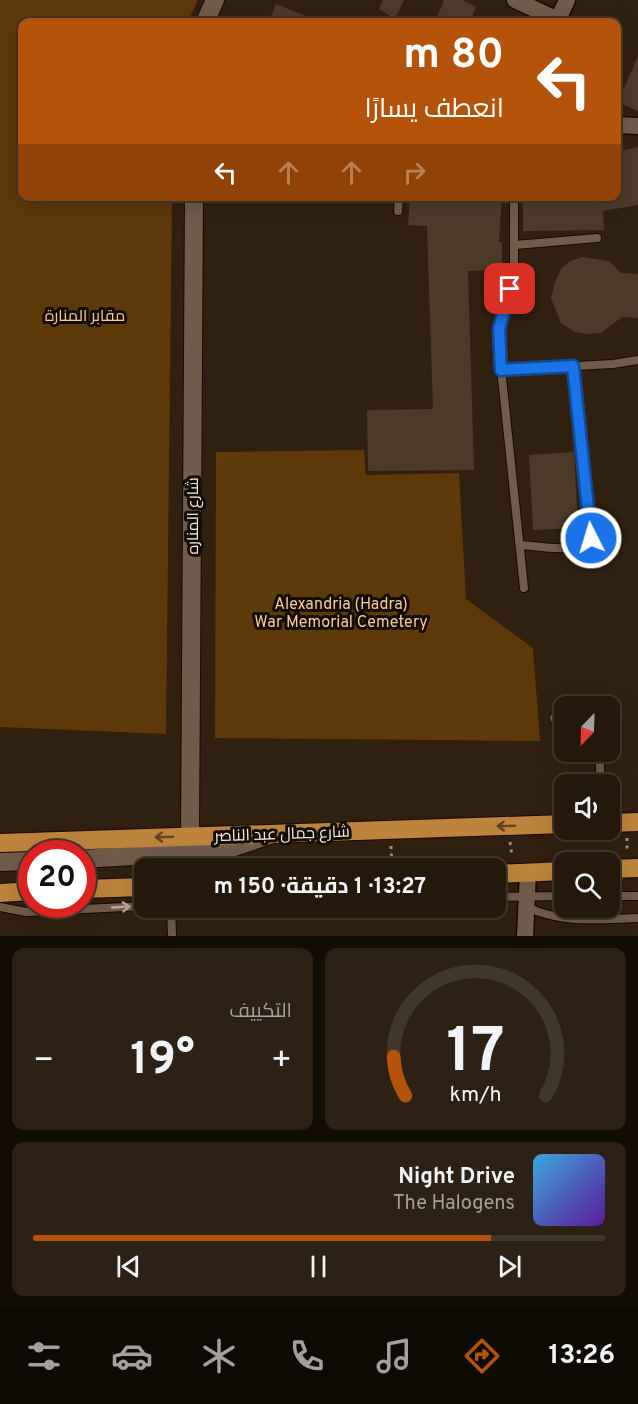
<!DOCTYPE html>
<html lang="ar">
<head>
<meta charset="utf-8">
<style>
	body { margin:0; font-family:Overpass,Cairo,sans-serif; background:#2c2114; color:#f1f3f6; direction:rtl; height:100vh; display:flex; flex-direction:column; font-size:22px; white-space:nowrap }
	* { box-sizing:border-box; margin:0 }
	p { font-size:20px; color:#a3a09d }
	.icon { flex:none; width:33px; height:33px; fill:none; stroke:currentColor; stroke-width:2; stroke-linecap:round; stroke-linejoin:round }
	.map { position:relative; height:936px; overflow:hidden; direction:ltr }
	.drawer { display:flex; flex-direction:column; gap:12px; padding:12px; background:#140d06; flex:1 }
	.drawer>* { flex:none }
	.hud { position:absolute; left:18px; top:18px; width:603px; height:183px; border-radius:12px; box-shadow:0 6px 24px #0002,0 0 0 2px #41372c; direction:rtl; background:#b45309; color:#fff; overflow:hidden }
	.needle { width:39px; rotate:203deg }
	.fabs { position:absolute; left:554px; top:696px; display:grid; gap:12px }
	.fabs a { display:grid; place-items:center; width:66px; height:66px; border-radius:12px; background:#24180b; box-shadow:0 6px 24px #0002,0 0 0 2px #41372c; font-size:30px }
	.speed { position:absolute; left:18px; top:840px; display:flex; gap:12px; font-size:30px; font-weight:700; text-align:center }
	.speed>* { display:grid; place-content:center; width:78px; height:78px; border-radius:50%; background:#24180b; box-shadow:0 6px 24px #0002,0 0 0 2px #41372c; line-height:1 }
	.speed .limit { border:9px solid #d22; background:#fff; color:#111 }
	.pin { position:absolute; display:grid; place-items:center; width:51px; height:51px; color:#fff; margin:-26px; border-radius:12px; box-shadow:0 3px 9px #0006 }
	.me { position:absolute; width:66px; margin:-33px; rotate:355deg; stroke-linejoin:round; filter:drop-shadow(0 0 4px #0008) }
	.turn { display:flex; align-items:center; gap:21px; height:126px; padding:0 18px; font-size:27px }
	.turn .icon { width:78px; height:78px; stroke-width:2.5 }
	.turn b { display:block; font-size:42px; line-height:51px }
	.lanes { display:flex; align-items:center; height:57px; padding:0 18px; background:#0003; justify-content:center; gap:30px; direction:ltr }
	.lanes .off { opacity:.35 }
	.big { font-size:45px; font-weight:700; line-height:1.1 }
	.drawer .card { flex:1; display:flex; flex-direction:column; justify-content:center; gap:9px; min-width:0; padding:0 21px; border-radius:12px; background:#2c2114 }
	.drawer .dial { align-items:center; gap:0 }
	.dial svg { height:156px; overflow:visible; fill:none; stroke:#41372c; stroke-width:7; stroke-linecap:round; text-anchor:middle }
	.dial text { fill:#f1f3f6; stroke:none }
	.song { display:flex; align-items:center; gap:18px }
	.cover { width:72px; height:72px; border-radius:9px; background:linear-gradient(135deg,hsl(200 70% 55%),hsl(270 70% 35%)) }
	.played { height:6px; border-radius:3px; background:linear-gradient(90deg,#b45309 80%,#41372c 80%) }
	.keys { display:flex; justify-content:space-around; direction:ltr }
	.heat { display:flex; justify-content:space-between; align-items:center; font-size:33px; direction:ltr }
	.drawer .tiles { flex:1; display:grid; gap:12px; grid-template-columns:1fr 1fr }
	.card:last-child { grid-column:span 2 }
	.trip { position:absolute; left:134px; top:858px; width:372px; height:60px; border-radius:12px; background:#24180b; box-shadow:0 6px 24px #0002,0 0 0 2px #41372c; font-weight:700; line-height:60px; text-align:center; direction:rtl }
	.menu { display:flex; height:96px; justify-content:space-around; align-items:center; background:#0e0a04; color:#a3a09d }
	.menu .icon { width:42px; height:42px }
	.menu .current { color:#b45309 }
	.menu b { font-size:27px; color:#f1f3f6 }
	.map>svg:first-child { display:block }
	.green { fill:#5e3909 }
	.building { fill:#4c3b29 }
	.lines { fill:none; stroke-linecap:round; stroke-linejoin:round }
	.lane-casing { stroke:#180900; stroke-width:10 }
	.street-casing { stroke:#180900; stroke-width:19 }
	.secondary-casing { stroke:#180900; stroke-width:20 }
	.primary-casing { stroke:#180900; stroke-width:20 }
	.path { stroke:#9b8e81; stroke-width:3; stroke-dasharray:3 4.5; stroke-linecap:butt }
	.lane { stroke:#6f5c49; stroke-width:8 }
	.street { stroke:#6f5c49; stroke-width:16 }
	.secondary { stroke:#6f5c49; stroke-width:18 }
	.primary { stroke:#be843e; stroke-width:18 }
	.oneway { stroke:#60421f }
	.oneway2 { stroke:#b9aa9c }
	.route-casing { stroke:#114b97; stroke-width:15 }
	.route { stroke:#1a73e8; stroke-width:10 }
	.labels { text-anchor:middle; stroke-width:6; stroke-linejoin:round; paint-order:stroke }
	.park-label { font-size:16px; fill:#fcca96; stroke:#130c05 }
	.street-label { font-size:16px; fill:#f5eadf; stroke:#130c05 }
</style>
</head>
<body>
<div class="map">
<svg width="638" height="936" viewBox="0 0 638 936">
	<rect width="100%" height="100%" fill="#30200f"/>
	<g class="green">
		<polygon points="0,0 198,0 188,22 22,22 22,196 172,197 166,734 0,727"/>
		<polygon points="364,450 366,475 459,473 466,599 533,648 540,741 215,738 216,452"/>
	</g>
	<g class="building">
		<polygon points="383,0 404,0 395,19 379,9"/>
		<polygon points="444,0 462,0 476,7 470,22 435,22"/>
		<polygon points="276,4 321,22 269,22"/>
		<polygon points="638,56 638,111 618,102"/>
		<polygon points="638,147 638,205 603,211 604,230 523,231 523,196 616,196 616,152"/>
		<polygon points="410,196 502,196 499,242 502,242 502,270 468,271 474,470 368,471 367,410 433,409 427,226 408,225"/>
		<polygon points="582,257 609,261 621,273 638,274 638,318 622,317 601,333 587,334 575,332 561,323 551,298 555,282 561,269 570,261"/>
		<polygon points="574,452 578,528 533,530 529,455"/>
	</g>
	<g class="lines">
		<g class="lane-casing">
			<g id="lane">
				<polyline points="514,196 514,267 499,329 499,349 524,588"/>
				<polyline points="398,211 399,196"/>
				<polyline points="515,245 597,238"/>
				<polyline points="502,370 613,364 638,360"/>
				<path d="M520 545C540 546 577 555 591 538L573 366"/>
				<polyline points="554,718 564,717"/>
				<polyline points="599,752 601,784"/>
				<polyline points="609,896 638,896"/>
				<polyline points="495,897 564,896"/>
				<polyline points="0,907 26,912 144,906"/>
				<path d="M527 907C562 924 599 919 638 918"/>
				<polyline points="171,908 172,936"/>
			</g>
		</g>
		<g class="street-casing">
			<g id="street">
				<polyline points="515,0 558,20"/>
				<polyline points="557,22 567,0"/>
				<polyline points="616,125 638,126"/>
				<polyline points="525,936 528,872"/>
			</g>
		</g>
		<g class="secondary-casing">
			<g id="secondary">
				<polyline points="205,22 215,0"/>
				<polyline points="190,836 194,196"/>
				<polyline points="82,859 222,851 270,835"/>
				<polyline points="0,862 32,861"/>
			</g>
		</g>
		<g class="primary-casing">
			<g id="primary">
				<polyline points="609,823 638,822"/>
				<polyline points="0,843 564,824"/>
				<polyline points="609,869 638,868"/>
				<polyline points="495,874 564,871"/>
				<polyline points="82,889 144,887"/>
				<polyline points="0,893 32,891"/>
			</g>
		</g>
		<g class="path">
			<polyline points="627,838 627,852"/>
			<polyline points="510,842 512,856"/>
			<polyline points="391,846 392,868"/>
		</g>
		<use href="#lane" class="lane"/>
		<use href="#street" class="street"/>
		<use href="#secondary" class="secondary"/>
		<use href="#primary" class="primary"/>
	</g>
	<defs><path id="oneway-shaft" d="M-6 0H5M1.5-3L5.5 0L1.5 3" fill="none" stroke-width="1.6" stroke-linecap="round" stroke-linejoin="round" transform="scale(1.5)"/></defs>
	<g class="oneway">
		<use href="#oneway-shaft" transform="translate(506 826) rotate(178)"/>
		<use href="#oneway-shaft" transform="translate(164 837) rotate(178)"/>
	</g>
	<use class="oneway2" href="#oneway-shaft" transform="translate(121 907) rotate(-3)"/>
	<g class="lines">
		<g class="route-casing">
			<polyline id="route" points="510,289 499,329 501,370 573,366 591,538"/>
		</g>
		<use href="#route" class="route"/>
	</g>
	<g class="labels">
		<g class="park-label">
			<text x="85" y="321">مقابر المنارة</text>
			<text x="341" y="609">Alexandria (Hadra)<tspan x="341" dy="18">War Memorial Cemetery</tspan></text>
		</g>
		<g class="street-label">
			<text transform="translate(192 516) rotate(-90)" y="6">شارع المناره</text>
			<text transform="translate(282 833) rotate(-2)" y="6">شارع جمال عبد الناصر</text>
		</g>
	</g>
</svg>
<div class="fabs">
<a><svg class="needle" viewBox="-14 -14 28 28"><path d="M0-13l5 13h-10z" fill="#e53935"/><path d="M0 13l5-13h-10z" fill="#a3a09d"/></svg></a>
<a><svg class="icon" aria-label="sound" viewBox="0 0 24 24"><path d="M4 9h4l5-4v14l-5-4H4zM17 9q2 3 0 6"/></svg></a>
<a><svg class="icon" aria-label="search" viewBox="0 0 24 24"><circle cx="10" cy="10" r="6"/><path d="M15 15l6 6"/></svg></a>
</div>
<div class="speed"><div class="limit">20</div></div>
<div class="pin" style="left:510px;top:289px;background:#d93025"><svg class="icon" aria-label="arrive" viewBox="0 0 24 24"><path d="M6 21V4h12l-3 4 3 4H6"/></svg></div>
<svg class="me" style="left:591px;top:538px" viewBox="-20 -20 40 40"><circle r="17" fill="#1a73e8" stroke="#fff" stroke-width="3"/><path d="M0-11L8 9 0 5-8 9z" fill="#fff"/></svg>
<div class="trip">13:27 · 1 دقيقة · 150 m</div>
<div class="hud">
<div class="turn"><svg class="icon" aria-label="left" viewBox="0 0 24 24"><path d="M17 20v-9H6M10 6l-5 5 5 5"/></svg><div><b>80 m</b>انعطف يسارًا</div></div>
<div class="lanes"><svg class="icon" aria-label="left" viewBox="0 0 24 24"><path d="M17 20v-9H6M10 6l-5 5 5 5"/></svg><svg class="icon off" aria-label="ahead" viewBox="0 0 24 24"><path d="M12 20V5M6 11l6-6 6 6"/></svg><svg class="icon off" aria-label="ahead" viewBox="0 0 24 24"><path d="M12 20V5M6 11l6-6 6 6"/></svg><svg class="icon off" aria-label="right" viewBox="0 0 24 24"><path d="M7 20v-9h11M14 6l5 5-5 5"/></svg></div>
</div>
</div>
<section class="drawer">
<div class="tiles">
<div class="card dial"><svg viewBox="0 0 100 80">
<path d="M14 69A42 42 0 1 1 86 69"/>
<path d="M14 69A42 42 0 0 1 8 49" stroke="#b45309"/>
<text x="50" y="56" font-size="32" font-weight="700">17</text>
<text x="50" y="72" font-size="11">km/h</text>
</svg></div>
<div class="card"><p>التكييف</p>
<div class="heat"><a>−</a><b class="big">19°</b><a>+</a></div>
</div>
<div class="card">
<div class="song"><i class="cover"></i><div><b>Night Drive</b><p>The Halogens</p></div></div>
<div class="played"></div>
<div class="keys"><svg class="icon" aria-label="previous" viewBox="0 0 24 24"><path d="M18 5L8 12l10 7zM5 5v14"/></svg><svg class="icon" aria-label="pause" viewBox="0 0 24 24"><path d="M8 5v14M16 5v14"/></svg><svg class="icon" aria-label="next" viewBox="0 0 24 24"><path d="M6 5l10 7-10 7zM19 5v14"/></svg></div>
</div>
</div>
</section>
<nav class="menu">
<b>13:26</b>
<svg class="icon current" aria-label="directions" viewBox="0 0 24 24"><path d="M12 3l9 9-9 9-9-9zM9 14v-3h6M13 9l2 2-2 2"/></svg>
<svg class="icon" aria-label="music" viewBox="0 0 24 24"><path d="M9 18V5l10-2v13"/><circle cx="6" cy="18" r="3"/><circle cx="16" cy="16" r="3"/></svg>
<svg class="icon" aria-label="phone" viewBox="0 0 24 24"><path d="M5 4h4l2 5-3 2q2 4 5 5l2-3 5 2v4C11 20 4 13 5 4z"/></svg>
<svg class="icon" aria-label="climate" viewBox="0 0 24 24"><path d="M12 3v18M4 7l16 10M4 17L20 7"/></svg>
<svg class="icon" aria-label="car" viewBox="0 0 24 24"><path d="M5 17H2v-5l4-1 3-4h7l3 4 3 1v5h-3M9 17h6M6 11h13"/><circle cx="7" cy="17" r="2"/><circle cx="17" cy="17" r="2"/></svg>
<svg class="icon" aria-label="filters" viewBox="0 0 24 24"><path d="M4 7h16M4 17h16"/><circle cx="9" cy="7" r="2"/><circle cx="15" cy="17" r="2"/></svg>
</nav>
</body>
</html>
